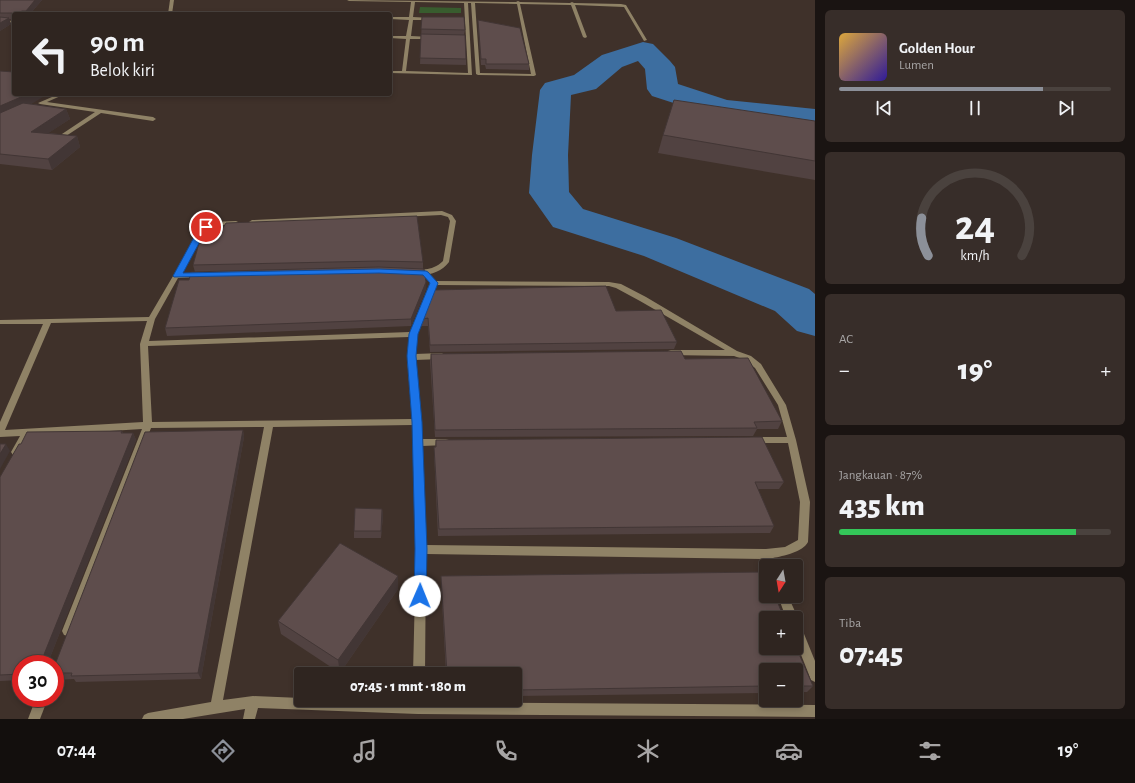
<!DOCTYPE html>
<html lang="id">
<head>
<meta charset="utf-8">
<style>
	body { margin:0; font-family:"Alegreya Sans",sans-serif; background:#372d29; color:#f1f3f6; height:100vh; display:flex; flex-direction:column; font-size:15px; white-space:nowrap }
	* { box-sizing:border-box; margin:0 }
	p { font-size:13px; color:#a7a5a5 }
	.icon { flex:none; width:22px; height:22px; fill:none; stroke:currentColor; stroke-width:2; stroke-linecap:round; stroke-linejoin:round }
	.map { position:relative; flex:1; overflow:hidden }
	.details { display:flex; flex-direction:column; gap:10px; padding:10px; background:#1a1412; width:320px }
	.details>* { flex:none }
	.top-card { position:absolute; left:12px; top:12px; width:380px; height:84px; border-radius:4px; box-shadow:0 2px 6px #0003,0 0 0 1px #4a423e; background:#2f2520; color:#f1f3f6; overflow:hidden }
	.needle { width:26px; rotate:191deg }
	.fabs { position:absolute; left:759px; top:559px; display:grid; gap:8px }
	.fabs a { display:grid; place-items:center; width:44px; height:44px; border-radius:4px; background:#2f2520; box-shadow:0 2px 6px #0003,0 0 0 1px #4a423e; font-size:20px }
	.speed { position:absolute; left:12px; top:655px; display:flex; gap:8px; font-size:20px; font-weight:700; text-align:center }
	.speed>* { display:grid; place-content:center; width:52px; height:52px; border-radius:50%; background:#2f2520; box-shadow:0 2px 6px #0003,0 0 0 1px #4a423e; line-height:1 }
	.speed .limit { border:6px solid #d22; background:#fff; color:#111 }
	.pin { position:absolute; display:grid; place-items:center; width:34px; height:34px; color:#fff; margin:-17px; border:2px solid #fff; border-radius:50%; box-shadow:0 1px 4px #0007 }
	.me { position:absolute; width:44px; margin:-22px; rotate:1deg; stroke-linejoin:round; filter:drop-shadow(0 0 3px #0008) }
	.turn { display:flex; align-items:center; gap:14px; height:84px; padding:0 12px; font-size:18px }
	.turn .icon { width:52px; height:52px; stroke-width:2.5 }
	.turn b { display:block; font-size:28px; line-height:34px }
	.big { font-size:30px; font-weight:800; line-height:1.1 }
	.details .tile { flex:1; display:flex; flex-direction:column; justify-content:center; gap:6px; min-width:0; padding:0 14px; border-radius:6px; background:#372d29 }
	.details .dial { align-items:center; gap:0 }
	.dial svg { height:104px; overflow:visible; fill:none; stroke:#4a423e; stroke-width:7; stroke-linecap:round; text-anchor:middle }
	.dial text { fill:#f1f3f6; stroke:none }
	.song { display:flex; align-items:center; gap:12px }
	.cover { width:48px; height:48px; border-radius:6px; background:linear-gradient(135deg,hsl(40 70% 55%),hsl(250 70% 35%)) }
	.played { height:4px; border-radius:2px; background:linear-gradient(90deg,#8c9099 75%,#4a423e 75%) }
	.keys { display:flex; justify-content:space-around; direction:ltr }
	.heat { display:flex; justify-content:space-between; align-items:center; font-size:22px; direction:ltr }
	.charge { height:6px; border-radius:3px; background:linear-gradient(90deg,#34c759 87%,#4a423e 0) }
	.trip { position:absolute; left:294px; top:667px; width:228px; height:40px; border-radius:4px; background:#2f2520; box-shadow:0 2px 6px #0003,0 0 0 1px #4a423e; font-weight:800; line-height:40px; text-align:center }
	.menu { display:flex; height:64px; justify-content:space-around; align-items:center; background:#130f0d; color:#a7a5a5 }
	.menu .icon { width:28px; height:28px }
	.menu .active { color:#8c9099 }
	.menu b { font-size:18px; color:#f1f3f6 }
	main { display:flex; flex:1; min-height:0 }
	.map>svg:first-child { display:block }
	.green { fill:#385c2e }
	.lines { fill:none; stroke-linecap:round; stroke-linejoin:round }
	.river { fill:#3d6ea0; fill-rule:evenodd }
	.street { fill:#8f8266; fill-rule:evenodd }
	.wall { fill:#514241 }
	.shaded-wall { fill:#423635 }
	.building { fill:#5e4d4c; stroke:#423635 }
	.route { fill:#1a73e8; stroke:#114b97 }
</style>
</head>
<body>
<main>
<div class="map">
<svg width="815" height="719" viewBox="0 0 815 719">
	<rect width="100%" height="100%" fill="#3f312a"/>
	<polygon class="green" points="420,7 461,8 461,13 419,13"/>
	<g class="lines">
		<polygon class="river" points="643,42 653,44 670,61 675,67 678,84 727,100 815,109 815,129 723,119 652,96 647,89 645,69 638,61 622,67 596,89 571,95 568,155 569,192 583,209 676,238 809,289 815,294 815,336 797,331 775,311 644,256 553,227 529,193 532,155 540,90 545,83 574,75 602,55"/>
		<g class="street">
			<polygon points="170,0 174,0 172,14 168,14"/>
			<path d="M347 0 516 2 518 1 520 2 570 3 572 2 574 3 621 4 626 5 647 40 644 41 624 7 575 5 587 37 585 38 583 37 571 5 520 4 536 75 534 76 478 75 476 74 471 3H468L472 75 390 73V71H402L406 39 390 38V36H406L409 20 390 19V17H409L411 2 349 1ZM415 2 464 3 468 73 406 71 410 39H430L432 38 430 37 411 36 413 20H431L433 19 431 18 413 17ZM475 3 517 4 531 74 480 73Z"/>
			<polygon points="0,20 14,21 14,23 0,22"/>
			<polygon points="59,94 65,94 47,102 153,117 156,119 153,121 101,113 66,136 62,136 62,134 95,112 40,104 38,103"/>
			<path d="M442 211 452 215 456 221 449 262C441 273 425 277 412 274L411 273C419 267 431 273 443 261L450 221 448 217 441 215 252 224 249 222 252 220Z"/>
			<path d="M236 221 238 222V224L213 226 205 232 181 274 200 273 203 275 200 277 178 278 155 319 149 341 410 332 430 283 434 281 609 282 621 284 646 297 737 351 751 356 761 364 786 405 796 440 810 502 808 542C803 552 783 556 773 558L776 566 766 567 763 559 426 554 425 674H413L416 549 413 425 273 427 223 700 253 696 301 698V700L412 702V700H424V702L815 705V717L418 714 258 708 255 719H243L245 709 183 719H142L144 715 148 713 211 702 264 427 151 428 74 631 72 635 68 636 64 635 62 631 142 429 30 436 19 455 16 456 13 455 11 452 20 436 0 437V422L43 324H0V320L149 317 200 230 211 222ZM437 285 609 286 616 288 640 301 725 350H671L668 351 667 353 668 355 734 356 745 360 755 368 778 405 787 437H752L749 438 748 440 749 442 752 443H788L800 502 798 540 785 547 766 549 426 545 422 446 446 445 449 444 450 442 449 440 446 439H422L415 360 442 359 446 356 442 353 415 354 417 334ZM147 321 140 344 143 422 5 430 51 323ZM409 337 407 357 412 419 152 422 148 346Z"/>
			<polygon points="778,596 788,596 798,618 796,622 796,618 786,618"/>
			<polygon points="796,623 800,624 815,661 815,682 811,680 796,642"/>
			<polygon points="36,698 48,698 40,719 28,719"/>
		</g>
	</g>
	<g class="wall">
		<polygon points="0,0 42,0 30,14 14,14 14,20 9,19 11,24 0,31"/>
		<polygon points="422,17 465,30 464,35 466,59 466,65 420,64"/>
		<polygon points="478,20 529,64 529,70 486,69 485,65 481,65 478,25"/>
		<polygon points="0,71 32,104 66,109 70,119 48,133 77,136 80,147 52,170 0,164"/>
		<polygon points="815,121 815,180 658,153 663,135"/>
		<polygon points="199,243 423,262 423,269 426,289 411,326 167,336 165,328 195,272 193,265"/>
		<polygon points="616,311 677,342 674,349 430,352 428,326 422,326 422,319"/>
		<polygon points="431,354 685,359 782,421 778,429 757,429 753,436 435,437 430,361"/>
		<polygon points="243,430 244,437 201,679 76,682 74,679 55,680 55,664 21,664 21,680 0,681 0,477 122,431 123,433 133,433 136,440 49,660 52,664 56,662"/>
		<polygon points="436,440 784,482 779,489 758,489 774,526 770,533 438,536 434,454 434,447 435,447"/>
		<polygon points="382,509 383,516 381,538 354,538 354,531"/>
		<polygon points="764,572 766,576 766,596 775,596 784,618 766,618 766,648 796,648 796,647 813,686 807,692 796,692 796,670 766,670 766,693 515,696 515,674 446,674 441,583 441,576"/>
		<polygon points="398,576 398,589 340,673 281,634 278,621"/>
	</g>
	<g class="shaded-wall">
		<polygon points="35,0 42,0 30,14 27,14 26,11"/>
		<polygon points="22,11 23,14 16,14"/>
		<polygon points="9,18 11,24 0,31 0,23"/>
		<polygon points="28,94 48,94 33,103 0,118 0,106"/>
		<polygon points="66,109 70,119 35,142 31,132"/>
		<polygon points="77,136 80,147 52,170 48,159"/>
		<polygon points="426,282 426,289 411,326 411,319"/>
		<polygon points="243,430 244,437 201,679 198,673"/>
		<polygon points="133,433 136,440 49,660 52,664 48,663 43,657"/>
		<polygon points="6,444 10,451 0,469 0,454"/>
		<polygon points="382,509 383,516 381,538 381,531"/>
		<polygon points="398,576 398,589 340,673 338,660"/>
	</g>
	<g class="building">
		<polygon points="0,0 35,0 26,11 22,11 16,14 14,14 13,15 12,13 0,13"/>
		<polygon points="0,17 9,18 0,23"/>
		<polygon points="422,17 464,17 465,30 421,29"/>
		<polygon points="478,20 520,28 529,64 486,64 486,59 481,59"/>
		<polygon points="421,34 465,35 466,59 420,58"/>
		<polygon points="0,71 14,72 14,94 28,94 0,106"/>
		<polygon points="674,100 815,121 815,161 663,135"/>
		<polygon points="23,103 66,109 31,132 77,136 48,159 0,154 0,113"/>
		<polygon points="417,216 423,262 379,261 193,265 199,243 214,242 226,223"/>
		<polygon points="379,267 424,269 426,282 411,319 165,328 179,280 189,280 191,272"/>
		<polygon points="606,286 616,311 661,310 677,342 430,345 428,318 422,319 434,290"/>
		<polygon points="681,351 685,359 748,358 782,421 754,422 757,428 435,430 431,354"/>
		<polygon points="243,430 198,673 71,676 72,673 55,673 55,664 52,664 56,662 145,432"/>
		<polygon points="122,431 121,433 133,433 43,657 44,659 49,659 49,664 21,664 21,674 0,675 0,477 19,444 21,444 27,432"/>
		<polygon points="762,437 784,482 755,482 774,526 439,529 434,447 436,447 436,440"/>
		<polygon points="0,444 6,444 0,454"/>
		<polygon points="355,508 382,509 381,531 354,531"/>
		<polygon points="340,543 398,576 338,660 278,621"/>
		<polygon points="764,572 766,576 766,596 775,596 784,618 766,618 766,648 796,648 796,647 813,686 796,686 796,670 766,670 766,686 515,690 515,674 447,674 441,576"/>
	</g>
	<polygon class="route" points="206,225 209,227 205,232 183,273 379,269 426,271 428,272 438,283 418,334 416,356 422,422 427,549 426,596 425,600 420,602 416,600 414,596 415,549 412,422 407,356 409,334 430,283 423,275 379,273 174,277 173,276 198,230"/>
</svg>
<div class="fabs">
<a><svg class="needle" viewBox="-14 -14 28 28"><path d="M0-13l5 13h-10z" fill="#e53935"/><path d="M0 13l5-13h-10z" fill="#a7a5a5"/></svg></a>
<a>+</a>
<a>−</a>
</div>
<div class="speed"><div class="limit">30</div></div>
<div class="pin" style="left:206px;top:227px;background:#d93025"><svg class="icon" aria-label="arrive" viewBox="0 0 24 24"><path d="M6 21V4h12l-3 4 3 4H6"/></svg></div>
<svg class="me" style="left:420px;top:596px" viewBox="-20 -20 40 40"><circle r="19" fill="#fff"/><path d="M0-13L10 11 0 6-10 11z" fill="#1a73e8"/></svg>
<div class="trip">07:45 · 1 mnt · 180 m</div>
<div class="top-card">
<div class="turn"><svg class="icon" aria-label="left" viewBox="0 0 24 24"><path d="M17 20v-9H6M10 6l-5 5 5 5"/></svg><div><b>90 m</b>Belok kiri</div></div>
</div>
</div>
<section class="details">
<div class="tile">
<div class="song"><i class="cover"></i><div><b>Golden Hour</b><p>Lumen</p></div></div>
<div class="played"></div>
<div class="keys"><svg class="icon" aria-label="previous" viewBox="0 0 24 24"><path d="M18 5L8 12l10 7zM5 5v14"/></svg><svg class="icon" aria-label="pause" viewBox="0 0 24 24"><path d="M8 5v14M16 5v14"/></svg><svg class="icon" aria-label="next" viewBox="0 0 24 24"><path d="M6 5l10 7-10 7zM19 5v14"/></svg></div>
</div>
<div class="tile dial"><svg viewBox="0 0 100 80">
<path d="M14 69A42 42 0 1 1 86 69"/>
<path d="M14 69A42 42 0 0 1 9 40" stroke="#8c9099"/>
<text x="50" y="56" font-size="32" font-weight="700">24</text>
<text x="50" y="72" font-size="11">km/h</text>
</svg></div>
<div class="tile"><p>AC</p>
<div class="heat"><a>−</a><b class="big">19°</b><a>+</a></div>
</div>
<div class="tile"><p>Jangkauan · 87%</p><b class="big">435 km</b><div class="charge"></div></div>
<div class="tile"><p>Tiba</p><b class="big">07:45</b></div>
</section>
</main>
<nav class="menu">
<b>07:44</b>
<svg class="icon active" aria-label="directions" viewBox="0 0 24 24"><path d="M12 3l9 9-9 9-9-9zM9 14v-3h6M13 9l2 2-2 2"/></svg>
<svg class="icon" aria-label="music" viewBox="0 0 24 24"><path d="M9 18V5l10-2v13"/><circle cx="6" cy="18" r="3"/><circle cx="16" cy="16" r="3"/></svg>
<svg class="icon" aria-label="phone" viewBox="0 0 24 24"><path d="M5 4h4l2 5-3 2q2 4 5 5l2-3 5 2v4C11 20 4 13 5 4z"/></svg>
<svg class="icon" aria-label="climate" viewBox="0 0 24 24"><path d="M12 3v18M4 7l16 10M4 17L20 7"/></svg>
<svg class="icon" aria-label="car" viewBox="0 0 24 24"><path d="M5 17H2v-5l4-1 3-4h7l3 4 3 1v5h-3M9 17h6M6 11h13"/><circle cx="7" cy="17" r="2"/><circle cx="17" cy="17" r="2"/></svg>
<svg class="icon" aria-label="filters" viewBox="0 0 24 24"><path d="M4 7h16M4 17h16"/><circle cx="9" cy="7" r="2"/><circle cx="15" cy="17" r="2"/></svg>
<b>19°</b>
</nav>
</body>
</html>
